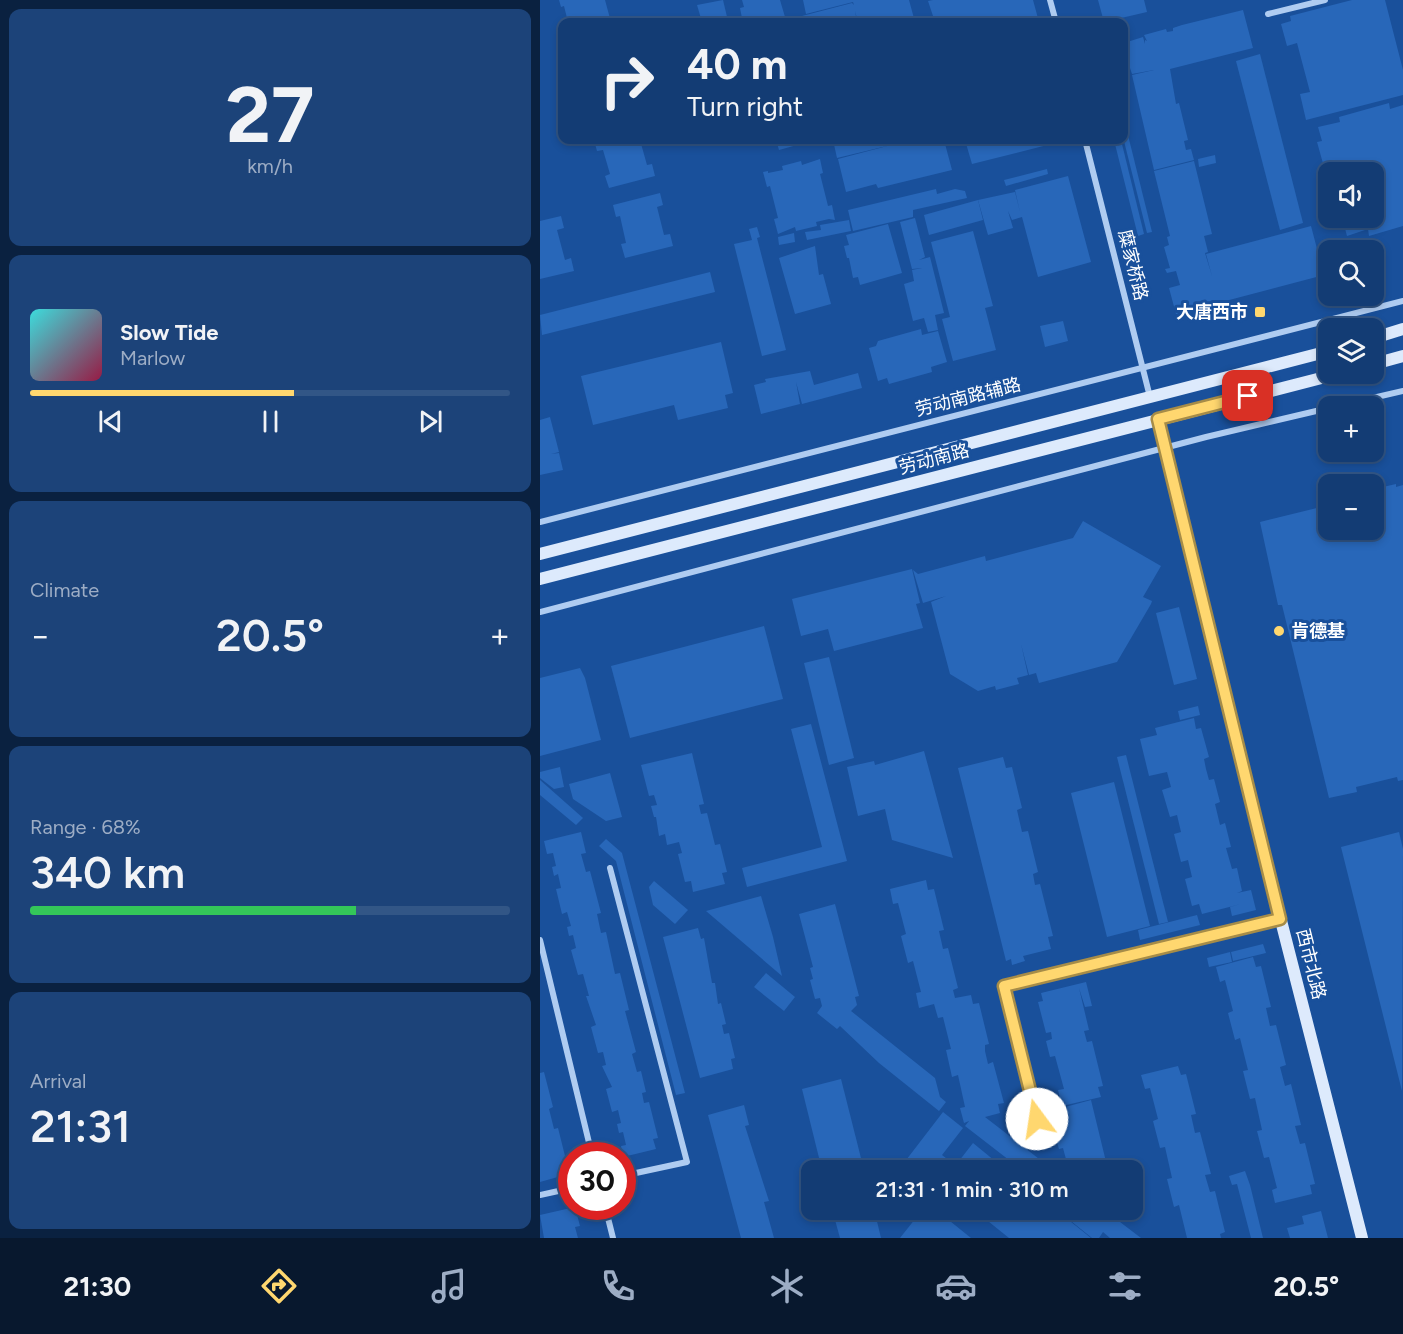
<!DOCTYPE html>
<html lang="en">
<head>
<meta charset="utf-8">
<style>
	body { margin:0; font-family:Figtree,"Noto Sans SC",sans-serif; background:#1c4379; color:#f1f3f6; height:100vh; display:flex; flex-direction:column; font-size:22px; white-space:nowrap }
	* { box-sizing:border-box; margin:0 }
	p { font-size:20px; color:#9dadc5 }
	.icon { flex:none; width:33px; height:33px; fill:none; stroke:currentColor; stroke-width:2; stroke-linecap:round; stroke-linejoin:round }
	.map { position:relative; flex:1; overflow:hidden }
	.panel { display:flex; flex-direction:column; gap:9px; padding:9px; background:#0a2140; width:540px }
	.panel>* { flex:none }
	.guide { position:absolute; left:18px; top:18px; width:570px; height:126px; border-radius:12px; box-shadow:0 3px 9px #0003,0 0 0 2px #325686; background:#133c74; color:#f1f3f6; overflow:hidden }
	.buttons { position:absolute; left:778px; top:162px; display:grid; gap:12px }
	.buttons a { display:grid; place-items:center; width:66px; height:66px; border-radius:12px; background:#133c74; box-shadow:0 3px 9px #0003,0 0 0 2px #325686; font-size:30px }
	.speed { position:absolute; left:18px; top:1142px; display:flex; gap:12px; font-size:30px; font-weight:700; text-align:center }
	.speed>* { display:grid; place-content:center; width:78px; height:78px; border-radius:50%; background:#133c74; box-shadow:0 3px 9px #0003,0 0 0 2px #325686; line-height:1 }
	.speed .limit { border:9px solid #d22; background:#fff; color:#111 }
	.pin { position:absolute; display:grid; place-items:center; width:51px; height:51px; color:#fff; margin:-26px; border-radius:12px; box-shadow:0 3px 9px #0006 }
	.me { position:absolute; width:66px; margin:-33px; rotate:346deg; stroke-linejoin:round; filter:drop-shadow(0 0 4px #0008) }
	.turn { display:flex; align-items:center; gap:21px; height:126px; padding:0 30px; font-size:27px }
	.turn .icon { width:78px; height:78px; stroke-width:2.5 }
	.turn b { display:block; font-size:42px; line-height:51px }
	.big { font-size:45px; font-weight:600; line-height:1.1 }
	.panel .tile { flex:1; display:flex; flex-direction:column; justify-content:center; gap:9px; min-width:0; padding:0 21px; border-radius:12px; background:#1c4379 }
	.panel .dial { align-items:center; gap:0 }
	.dial b { font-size:78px; line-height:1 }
	.song { display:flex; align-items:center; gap:18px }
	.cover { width:72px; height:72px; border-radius:9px; background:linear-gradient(135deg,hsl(180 70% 55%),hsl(340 70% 35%)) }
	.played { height:6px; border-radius:3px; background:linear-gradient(90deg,#ffd76f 55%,#325686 55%) }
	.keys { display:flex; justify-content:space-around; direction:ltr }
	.heat { display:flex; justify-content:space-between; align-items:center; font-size:33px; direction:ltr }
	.charge { height:9px; border-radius:4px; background:linear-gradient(90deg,#34c759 68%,#325686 0) }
	.trip { position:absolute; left:261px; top:1160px; width:342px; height:60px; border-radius:12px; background:#133c74; box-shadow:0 3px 9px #0003,0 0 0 2px #325686; font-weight:600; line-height:60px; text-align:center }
	.tab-bar { display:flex; height:96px; justify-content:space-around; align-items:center; background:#08182e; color:#9dadc5 }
	.tab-bar .icon { width:42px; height:42px }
	.tab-bar .active { color:#ffd76f }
	.tab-bar b { font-size:27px; color:#f1f3f6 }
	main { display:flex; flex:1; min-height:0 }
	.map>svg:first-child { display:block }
	.building { fill:#2867b9 }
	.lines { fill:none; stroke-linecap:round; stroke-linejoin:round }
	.street { stroke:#afccf1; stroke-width:6 }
	.secondary { stroke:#ddeafc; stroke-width:12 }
	.route-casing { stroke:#a68c48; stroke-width:15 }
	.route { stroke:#ffd76f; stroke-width:10 }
	.poi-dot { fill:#ffd76f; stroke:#19509b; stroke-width:2 }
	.labels { text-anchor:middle; stroke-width:6; stroke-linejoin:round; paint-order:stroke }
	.street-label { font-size:18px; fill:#fff; stroke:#19509b }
	.poi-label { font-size:18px; font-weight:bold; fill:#fff; stroke:#19509b; text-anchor:end }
</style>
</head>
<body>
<main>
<section class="panel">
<div class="tile dial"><b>27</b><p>km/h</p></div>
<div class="tile">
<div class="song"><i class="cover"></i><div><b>Slow Tide</b><p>Marlow</p></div></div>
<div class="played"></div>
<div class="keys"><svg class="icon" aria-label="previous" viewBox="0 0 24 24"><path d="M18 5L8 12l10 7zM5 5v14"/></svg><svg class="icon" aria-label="pause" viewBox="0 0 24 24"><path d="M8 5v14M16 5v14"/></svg><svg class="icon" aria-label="next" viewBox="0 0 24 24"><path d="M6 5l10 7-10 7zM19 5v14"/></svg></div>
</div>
<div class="tile"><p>Climate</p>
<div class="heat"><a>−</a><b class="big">20.5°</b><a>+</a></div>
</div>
<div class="tile"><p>Range · 68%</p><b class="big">340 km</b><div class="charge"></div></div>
<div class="tile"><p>Arrival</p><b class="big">21:31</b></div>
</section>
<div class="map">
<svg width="863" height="1238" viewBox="0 0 863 1238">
	<rect width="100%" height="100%" fill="#19509b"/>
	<g class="building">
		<polygon points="19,0 65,0 71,22 28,22 24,6 21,7"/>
		<polygon points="183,0 188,21 162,22 157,5"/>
		<polygon points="202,0 240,0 245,17 240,18 241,22 208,22 206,17 202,18 200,8 204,7"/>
		<polygon points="263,0 369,0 375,22 318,22 315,11 317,22 264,22 262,16 312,3 314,5 313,2 266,14"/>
		<polygon points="393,0 493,0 499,22 395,22 388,1"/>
		<polygon points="558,0 604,0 607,12 564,22"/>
		<polygon points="812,0 845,0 863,70 863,95 766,120 760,94 770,92 757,43 747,46 741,24 751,21 750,16"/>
		<polygon points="703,10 713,48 630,69 636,104 639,103 648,140 644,141 646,150 651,149 654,160 614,170 592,75 614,70 592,74 587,59 584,60 584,43 603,37 605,44 605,40 607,41 604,35 626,29 627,32 633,31 633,28 642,25"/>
		<polygon points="720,54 763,223 740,230 696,61"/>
		<polygon points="849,103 850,109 863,105 863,226 829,236 828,229 807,236 803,221 799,223 797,218 834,218 834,172 791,172 789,166 784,167 777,142 782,141 778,127 800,122 799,117"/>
		<polygon points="584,119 612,232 607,233 584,141"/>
		<polygon points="54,140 100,140 107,165 112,164 115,176 69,188 65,176 70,174 63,150 57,151"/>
		<polygon points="236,140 273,140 274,143 269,145 268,142 239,150"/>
		<polygon points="293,140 367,140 368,142 404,140 412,170 338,188 336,184 306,192 298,159 351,145 297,158"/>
		<polygon points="425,140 527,140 432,164"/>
		<polygon points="574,140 581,140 604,234 598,236"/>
		<polygon points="675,155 676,163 659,167 658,159"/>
		<polygon points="280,159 283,173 280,174 288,206 292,205 295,220 289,219 276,222 277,226 256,231 255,227 238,234 234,219 238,218 230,186 227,187 223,172 228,171 228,173 243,170 242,166 261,161 262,165"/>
		<polygon points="654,161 672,234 664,236 668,252 665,253 672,276 666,254 771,226 784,275 636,314 629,288 640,285 636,271 627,273 625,269 630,268 624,247 629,245 627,237 630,236 614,171"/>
		<polygon points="507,169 508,174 466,186 464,180"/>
		<polygon points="528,176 551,262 498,277 482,217 472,220 468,211 473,228 448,235 438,200 475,192 480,212 475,190"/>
		<polygon points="396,189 397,194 415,189 425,191 427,198 373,210 373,217 313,231 308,210"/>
		<polygon points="120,193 123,205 117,207 124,235 130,234 133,246 85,258 81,244 86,243 80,216 76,217 73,205"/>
		<polygon points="438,200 443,220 389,235 384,215"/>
		<polygon points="21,216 24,228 17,230 25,260 31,258 34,271 0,279 0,221"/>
		<polygon points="375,218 385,257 379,260 390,257 404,313 395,315 398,330 388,332 384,318 373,321 364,284 374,281 372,270 382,268 372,269 360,222"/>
		<polygon points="309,220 311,231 267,240 265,232 281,230 280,225"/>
		<polygon points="348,224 362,273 320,285 318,277 313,278 309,258 307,258 304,246 309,245 306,235"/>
		<polygon points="217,227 220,237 217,238 246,350 222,356 194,244 212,240 209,229"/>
		<polygon points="433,231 453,306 445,308 456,350 413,361 402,319 410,317 391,242"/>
		<polygon points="254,233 255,242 239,245 238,237"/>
		<polygon points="275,246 279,275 283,274 291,304 255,314 239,258"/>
		<polygon points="170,272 175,292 2,335 0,315"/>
		<polygon points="523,321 528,341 505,347 500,326"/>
		<polygon points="381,329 382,335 398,331 407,362 391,367 392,372 349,384 347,378 338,381 329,348 336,346 338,341"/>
		<polygon points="181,342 193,393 185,395 188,408 138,420 134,405 53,425 41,376"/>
		<polygon points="270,371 274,385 318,373 322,388 262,404 256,382 260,404 221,414 214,385 226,382 225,379"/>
		<polygon points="10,417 19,452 11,454 19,453 23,470 0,475 0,420"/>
		<polygon points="856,484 856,487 863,485 863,780 858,781 857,777 816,787 817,792 789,798 742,605 738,605 720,522 789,505 789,530 834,530 834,489"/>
		<polygon points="543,521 621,566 603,597 612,601 611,604 577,662 499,683 496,673 489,675 481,644 488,675 477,678 479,684 456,690 455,686 438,691 410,674 391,602 406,596 383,603 373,570 378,574 445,556 446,561 533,538"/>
		<polygon points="372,569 380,603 376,604 383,628 294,651 288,629 261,636 252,599"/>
		<polygon points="639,607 657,679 634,685 616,613"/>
		<polygon points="224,626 243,699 90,738 71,666"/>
		<polygon points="289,657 314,758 289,765 264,663"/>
		<polygon points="40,668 45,678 61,740 0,756 0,678"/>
		<polygon points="658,706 660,715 640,720 638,711"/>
		<polygon points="654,718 656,729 661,728 669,757 664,759 666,769 658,771 666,769 669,780 674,779 680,802 675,804 680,825 685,823 691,847 686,848 692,869 697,868 702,891 697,893 711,890 716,910 692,916 690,907 701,904 662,914 659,904 652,906 645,879 652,877 648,860 641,862 634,834 641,832 637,815 630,817 622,790 631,787 627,772 609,776 600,739 617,735 615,728"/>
		<polygon points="271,724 307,861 207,887 202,868 282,847 251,729"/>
		<polygon points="384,751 413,858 352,840 345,809 318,816 307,767 334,761 335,765"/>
		<polygon points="152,753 164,804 159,805 161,814 167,813 175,845 180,844 187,872 182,873 185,884 153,892 151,881 145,882 138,854 142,853 139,842 127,845 125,834 119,836 116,817 114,817 111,806 117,805 114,795 109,796 101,765"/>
		<polygon points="586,755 628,922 619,924 577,757"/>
		<polygon points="463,757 466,768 472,767 482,808 477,810 482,832 488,831 498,872 493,874 495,885 500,884 513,936 508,937 511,949 483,956 485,961 472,965 471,959 466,961 418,768"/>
		<polygon points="20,767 24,787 14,789 0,778 0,772"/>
		<polygon points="70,773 82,817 66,821 33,799 29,784"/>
		<polygon points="0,780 43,818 36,825 0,795"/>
		<polygon points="574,782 610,926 567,937 531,793"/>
		<polygon points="41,832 46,853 41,854 46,872 50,871 61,913 57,914 61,933 66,932 75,974 80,973 89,1010 85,1011 96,1052 92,1054 97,1072 101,1071 106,1092 102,1093 104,1103 109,1102 118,1138 113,1139 116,1149 83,1157 81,1146 86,1145 83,1132 79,1133 77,1124 81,1123 78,1110 72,1112 66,1089 72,1087 62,1066 66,1065 63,1052 58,1053 51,1027 56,1025 46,996 49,996 43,974 38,975 31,950 36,948 33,935 29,936 27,927 31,926 27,912 22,914 16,889 21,888 18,874 14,876 12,867 16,866 13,853 7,854 4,841"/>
		<polygon points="859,832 863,849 862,1091 801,847"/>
		<polygon points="66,839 82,853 145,1093 136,1095 76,861 59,846"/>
		<polygon points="386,880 388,890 394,889 404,930 399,931 403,949 408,948 418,988 413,990 415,998 431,995 433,1004 439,1003 449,1044 445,1045 445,1051 448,1064 453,1062 464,1103 458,1104 460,1113 445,1117 503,1162 505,1170 482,1170 425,1126 429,1121 424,1123 420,1108 425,1107 418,1075 412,1077 406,1050 411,1049 403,1017 398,1018 394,1004 379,1008 376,993 381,992 373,961 368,963 361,936 366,934 358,903 353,904 350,889"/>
		<polygon points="114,881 148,910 135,924 113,905 109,887"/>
		<polygon points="221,896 233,937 242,976 166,911"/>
		<polygon points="295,904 319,996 315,997 317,1005 311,1011 395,1078 400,1097 406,1102 399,1111 339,1063 300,1026 297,1029 277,1013 282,1006 280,998 275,999 270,980 273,979 270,968 273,967 259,914"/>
		<polygon points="657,915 660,925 600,940 598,930"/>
		<polygon points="158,928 161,939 164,938 172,983 175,983 178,1004 181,1003 186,1024 182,1025 184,1034 189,1033 195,1058 191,1059 193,1069 160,1078 123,937"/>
		<polygon points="723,944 726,953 693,961 691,952"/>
		<polygon points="690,952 692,962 669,967 667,958"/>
		<polygon points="713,957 716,967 721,966 731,1007 726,1008 730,1026 736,1025 746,1065 740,1067 745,1086 751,1084 761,1125 755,1126 760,1144 765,1143 775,1184 770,1185 772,1194 735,1203 732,1190 737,1188 729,1157 724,1158 717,1131 722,1130 715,1098 710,1099 703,1071 708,1070 700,1038 695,1040 688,1013 693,1011 685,980 680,982 676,967"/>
		<polygon points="226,973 255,997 244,1011 214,987"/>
		<polygon points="546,982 552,1006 545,1007 539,988 549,1030 544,1031 547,1042 552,1041 563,1086 558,1087 561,1097 522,1106 518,1090 524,1089 515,1056 510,1057 506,1041 512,1039 511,1032 506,1033 498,1002 503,1001 501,993"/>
		<polygon points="638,1066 641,1075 646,1074 656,1114 651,1115 655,1133 660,1132 671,1174 665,1175 670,1192 675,1191 685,1232 680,1234 681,1238 647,1238 639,1205 634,1207 627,1179 632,1178 625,1147 620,1148 613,1121 618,1119 610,1088 605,1089 601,1075"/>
		<polygon points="4,1072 13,1107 9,1109 14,1129 18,1128 27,1164 22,1165 25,1175 0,1182 0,1073"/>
		<polygon points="301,1079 324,1170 282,1170 262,1089"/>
		<polygon points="551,1100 568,1170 523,1170 522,1164 527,1163 523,1148 519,1149 510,1119 516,1118 514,1110"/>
		<polygon points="204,1105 209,1125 205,1126 229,1201 224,1202 234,1238 201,1238 168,1115"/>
		<polygon points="403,1112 423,1128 402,1155 411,1162 405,1170 394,1165 391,1170 363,1170 360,1168"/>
		<polygon points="433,1143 466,1170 412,1170"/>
		<polygon points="705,1171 710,1185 723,1238 711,1238 697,1184 692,1185 689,1176"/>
		<polygon points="35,1207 40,1226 35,1227 38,1238 4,1238 0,1215"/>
		<polygon points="292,1209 334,1209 341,1238 300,1238"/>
		<polygon points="383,1209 395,1209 431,1238 360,1238"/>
		<polygon points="433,1209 515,1209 551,1238 469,1238"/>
		<polygon points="516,1209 563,1209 601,1238 570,1238 563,1232 559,1238 552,1238"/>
		<polygon points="781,1211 788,1238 750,1238 747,1228 764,1224 762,1216"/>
	</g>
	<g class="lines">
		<g class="street">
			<polyline points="510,0 516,22"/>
			<polyline points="728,14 785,0"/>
			<polyline points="545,140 610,397"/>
			<polyline points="798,406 863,391"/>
			<polyline points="0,522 863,301"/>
			<polyline points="0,612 666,437 789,408"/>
			<polyline points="70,868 147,1162 82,1176"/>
			<polyline points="0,940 52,1155"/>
			<polyline points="502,1141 464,986 740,919"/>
			<polyline points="0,1195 32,1188"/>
			<polyline points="65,1206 73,1238"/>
		</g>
		<g class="secondary">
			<polyline points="834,338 863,329"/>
			<polyline points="834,364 863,356"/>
			<polyline points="618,419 724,854 822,1238"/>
			<polyline points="0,554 789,351"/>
			<polyline points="0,579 797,374"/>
		</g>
	</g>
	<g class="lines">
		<g class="route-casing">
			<polyline id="route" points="497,1119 464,986 740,919 618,419 708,396"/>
		</g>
		<use href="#route" class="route"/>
	</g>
	<g class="poi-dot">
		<rect x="714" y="306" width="12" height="12" rx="3"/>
		<circle cx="739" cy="631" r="6"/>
	</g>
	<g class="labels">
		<g class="street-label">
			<text transform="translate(593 265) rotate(76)" y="6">糜家桥路</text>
			<text transform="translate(428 397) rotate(-14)" y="6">劳动南路辅路</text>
			<text transform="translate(394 459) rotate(-15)" y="6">劳动南路</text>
			<text transform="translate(771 964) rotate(76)" y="6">西市北路</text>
		</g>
		<g class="poi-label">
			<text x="708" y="318">大唐西市</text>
			<text x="751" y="637" text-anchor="start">肯德基</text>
		</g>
	</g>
</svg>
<div class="buttons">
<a><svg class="icon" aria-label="sound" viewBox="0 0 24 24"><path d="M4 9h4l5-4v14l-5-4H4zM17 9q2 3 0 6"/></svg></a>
<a><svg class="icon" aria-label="search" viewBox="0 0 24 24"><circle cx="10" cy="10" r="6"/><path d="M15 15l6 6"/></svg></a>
<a><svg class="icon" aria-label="layers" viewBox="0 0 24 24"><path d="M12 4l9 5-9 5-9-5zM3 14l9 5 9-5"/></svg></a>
<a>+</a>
<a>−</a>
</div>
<div class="speed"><div class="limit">30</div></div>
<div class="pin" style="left:708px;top:396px;background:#d93025"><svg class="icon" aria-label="arrive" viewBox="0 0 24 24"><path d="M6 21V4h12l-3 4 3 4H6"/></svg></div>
<svg class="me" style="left:497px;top:1119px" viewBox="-20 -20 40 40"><circle r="19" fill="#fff"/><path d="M0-13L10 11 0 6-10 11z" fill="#ffd76f"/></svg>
<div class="trip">21:31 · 1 min · 310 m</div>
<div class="guide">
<div class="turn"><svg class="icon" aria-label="right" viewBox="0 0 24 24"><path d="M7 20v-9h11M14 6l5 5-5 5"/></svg><div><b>40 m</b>Turn right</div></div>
</div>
</div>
</main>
<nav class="tab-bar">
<b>21:30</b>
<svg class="icon active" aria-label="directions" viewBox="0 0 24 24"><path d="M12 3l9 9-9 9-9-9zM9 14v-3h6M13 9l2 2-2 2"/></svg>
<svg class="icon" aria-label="music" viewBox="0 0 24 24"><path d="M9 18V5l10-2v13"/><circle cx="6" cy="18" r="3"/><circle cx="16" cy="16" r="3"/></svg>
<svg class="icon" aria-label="phone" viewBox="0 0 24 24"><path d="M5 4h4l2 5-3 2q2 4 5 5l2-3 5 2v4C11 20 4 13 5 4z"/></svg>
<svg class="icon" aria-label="climate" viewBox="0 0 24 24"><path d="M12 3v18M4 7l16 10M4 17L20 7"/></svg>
<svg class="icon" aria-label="car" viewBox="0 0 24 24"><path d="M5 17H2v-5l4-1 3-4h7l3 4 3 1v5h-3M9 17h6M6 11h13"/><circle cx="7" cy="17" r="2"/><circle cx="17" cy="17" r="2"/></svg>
<svg class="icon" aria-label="filters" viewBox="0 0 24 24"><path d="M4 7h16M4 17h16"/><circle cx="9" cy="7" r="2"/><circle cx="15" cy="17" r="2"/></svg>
<b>20.5°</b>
</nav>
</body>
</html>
